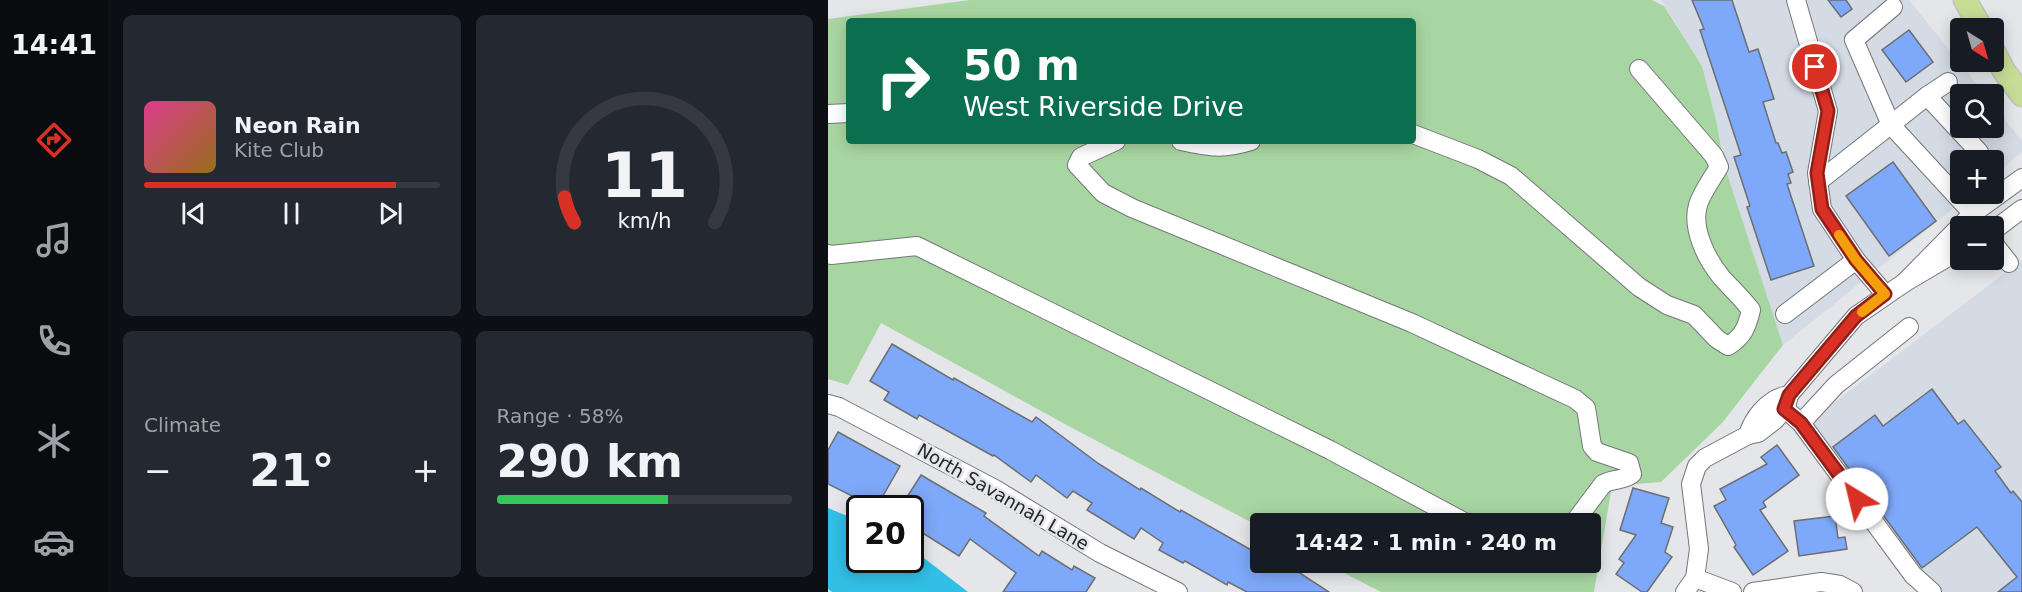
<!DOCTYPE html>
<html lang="en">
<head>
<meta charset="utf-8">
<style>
	body { margin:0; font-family:"DejaVu Sans",sans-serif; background:#242831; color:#f1f3f6; height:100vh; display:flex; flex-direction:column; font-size:22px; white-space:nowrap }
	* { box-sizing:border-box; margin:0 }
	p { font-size:20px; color:#9ea1a6 }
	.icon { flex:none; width:33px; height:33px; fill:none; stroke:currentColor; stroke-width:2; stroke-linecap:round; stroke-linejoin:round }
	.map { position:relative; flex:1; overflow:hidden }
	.details { display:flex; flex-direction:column; gap:15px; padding:15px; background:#0d0f14; width:720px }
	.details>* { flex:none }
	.guide { position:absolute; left:18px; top:18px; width:570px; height:126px; border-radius:6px; box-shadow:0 3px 15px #0003; background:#0b6e4f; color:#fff; overflow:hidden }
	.needle { width:39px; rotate:143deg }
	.fabs { position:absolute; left:1122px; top:18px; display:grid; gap:12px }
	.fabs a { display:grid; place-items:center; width:54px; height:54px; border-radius:6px; background:#171b24; box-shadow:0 3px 15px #0003; font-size:30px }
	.speed { position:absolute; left:18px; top:495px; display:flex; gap:12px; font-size:30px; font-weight:700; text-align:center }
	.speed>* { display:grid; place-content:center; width:78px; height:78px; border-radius:50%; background:#171b24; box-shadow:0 3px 15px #0003; line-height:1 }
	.speed .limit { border:3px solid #111; border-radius:9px; background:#fff; color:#111 }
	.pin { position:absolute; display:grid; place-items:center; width:51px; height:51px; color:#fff; margin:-26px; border:3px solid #fff; border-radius:50%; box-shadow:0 2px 6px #0007 }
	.me { position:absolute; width:66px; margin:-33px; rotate:324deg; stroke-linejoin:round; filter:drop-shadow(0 0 4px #0008) }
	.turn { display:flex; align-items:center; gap:21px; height:126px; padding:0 18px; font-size:27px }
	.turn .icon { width:78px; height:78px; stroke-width:2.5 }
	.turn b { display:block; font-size:42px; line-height:51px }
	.big { font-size:45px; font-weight:800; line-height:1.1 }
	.details .widget { flex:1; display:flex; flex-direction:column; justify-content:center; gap:9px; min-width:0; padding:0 21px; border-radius:9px; background:#242831 }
	.details .dial { align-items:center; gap:0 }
	.dial svg { height:156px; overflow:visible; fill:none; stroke:#363941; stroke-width:7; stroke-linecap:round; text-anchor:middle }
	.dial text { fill:#f1f3f6; stroke:none }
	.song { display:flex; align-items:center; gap:18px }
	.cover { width:72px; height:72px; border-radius:9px; background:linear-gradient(135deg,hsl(330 70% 55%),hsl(40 70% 35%)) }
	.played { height:6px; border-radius:3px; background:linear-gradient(90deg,#d93025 85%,#363941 85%) }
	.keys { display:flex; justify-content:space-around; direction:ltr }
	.heat { display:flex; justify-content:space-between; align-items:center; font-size:33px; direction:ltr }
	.charge { height:9px; border-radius:4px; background:linear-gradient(90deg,#34c759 58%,#363941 0) }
	.details .tiles { flex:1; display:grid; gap:15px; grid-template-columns:repeat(2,1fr) }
	.trip { position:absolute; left:422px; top:513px; width:351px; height:60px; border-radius:6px; background:#171b24; box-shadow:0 3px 15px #0003; font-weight:800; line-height:60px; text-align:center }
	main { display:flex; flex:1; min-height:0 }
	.tabs { display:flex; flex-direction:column; width:108px; justify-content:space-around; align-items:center; background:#090b0e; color:#9ea1a6 }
	.tabs .icon { width:42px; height:42px }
	.tabs .active { color:#d93025 }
	.tabs b { font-size:27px; color:#f1f3f6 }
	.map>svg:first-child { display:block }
	.built { fill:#d5dbe5 }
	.green { fill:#a8d6a2; fill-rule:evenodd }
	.water { fill:#32bfe6 }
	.building { fill:#7ea8f9; stroke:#6c6e71; stroke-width:1.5 }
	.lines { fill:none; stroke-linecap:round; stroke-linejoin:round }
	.minor-casing { stroke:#747679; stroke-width:20 }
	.major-casing { stroke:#c1c2c2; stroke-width:25 }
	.minor { stroke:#fff; stroke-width:18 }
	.major { stroke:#c7dd96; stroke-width:22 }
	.route-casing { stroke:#8d1f18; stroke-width:15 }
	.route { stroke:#d93025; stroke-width:10 }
	.slow { stroke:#f59e0b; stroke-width:10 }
	.labels { text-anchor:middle; stroke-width:5; stroke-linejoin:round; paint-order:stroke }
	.street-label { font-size:18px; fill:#232425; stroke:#e4e6ea }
</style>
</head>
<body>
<main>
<nav class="tabs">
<b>14:41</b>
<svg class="icon active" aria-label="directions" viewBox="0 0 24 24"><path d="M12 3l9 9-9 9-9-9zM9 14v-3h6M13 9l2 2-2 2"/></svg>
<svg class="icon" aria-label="music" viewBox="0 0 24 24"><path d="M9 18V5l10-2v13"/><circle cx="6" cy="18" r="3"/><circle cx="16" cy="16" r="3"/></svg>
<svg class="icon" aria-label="phone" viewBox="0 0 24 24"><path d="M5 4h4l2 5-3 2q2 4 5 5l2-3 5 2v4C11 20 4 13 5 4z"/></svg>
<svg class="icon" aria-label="climate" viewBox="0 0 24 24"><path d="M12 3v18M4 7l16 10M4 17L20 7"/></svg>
<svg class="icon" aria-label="car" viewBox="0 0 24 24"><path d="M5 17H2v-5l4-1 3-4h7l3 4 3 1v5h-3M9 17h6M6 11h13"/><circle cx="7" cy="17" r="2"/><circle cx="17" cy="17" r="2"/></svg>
</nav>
<section class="details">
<div class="tiles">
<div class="widget">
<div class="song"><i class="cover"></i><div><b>Neon Rain</b><p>Kite Club</p></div></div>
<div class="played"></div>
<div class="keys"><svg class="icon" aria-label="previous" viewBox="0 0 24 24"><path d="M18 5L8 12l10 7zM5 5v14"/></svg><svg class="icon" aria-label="pause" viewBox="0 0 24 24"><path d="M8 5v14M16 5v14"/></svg><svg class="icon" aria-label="next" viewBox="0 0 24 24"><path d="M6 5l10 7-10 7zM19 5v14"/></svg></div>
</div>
<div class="widget dial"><svg viewBox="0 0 100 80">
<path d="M14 69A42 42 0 1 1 86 69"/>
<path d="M14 69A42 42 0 0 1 9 56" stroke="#d93025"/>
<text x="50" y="56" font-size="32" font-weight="700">11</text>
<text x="50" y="72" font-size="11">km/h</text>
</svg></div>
<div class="widget"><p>Climate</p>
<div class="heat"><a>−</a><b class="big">21°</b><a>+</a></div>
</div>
<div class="widget"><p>Range · 58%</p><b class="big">290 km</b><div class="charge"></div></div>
</div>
</section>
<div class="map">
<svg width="1194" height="592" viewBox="0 0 1194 592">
	<rect width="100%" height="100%" fill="#e4e6ea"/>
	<g class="built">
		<polygon points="833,0 1081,0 1157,94 1132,94 1132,128 1166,128 1166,105 1194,141 1194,152 1166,175 1166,160 1132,160 1132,194 1143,194 955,345 896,164 888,120 874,66"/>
		<polygon points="1194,260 1194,592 1099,592 966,433"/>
	</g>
	<path class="green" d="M142 0H824L836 6 874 66 888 120 896 164 955 345 894 423 833 482 784 486 766 592H553L497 563 762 562V524H432V527L246 429 53 323 20 385 0 379V19ZM21 21H585V141H21Z"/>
	<polygon class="water" points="0,508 31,521 32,560 82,560 83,548 140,592 4,592 0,589"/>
	<g class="building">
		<polygon points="864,0 904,0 921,52 930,49 946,99 935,102 948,143 950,143 954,153 958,152 965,172 960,174 963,183 959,184 986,266 943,280 919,207 922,206 906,157 913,155 872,30 876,29"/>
		<polygon points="1000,0 1018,0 1024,9 1013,17"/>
		<polygon points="1081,30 1105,62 1078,82 1054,50"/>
		<polygon points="1065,162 1108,221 1061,256 1018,196"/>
		<polygon points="64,344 125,380 126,378 204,422 208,417 271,464 312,490 313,488 352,512 353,510 432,555 432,562 455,562 501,592 419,592 400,582 399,585 357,561 355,563 331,550 335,543 313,528 306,539 259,510 264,503 245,491 239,498 208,475 203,482 166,455 165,456 91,415 89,419 56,400 61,392 42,381"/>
		<polygon points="1104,389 1130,424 1136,420 1173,467 1167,471 1183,493 1185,491 1194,502 1194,592 1170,592 1189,577 1149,527 1094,568 1005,447 1047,415 1055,426"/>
		<polygon points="10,432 72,466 48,508 0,484 0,450"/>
		<polygon points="949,445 971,475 935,502 938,507 932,510 960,551 925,575 906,547 908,545 886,506 898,500 892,489 939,464 933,457"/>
		<polygon points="93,475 158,513 156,516 211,556 214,551 244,570 246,566 267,578 258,592 175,592 188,573 142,539 131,556 82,525 82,508 72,508"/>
		<polygon points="805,488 841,498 833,523 845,527 837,552 844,557 819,592 814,592 788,574 796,563 791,559 808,535 792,530"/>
		<polygon points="1007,516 1010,538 1017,537 1019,549 971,556 966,521"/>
	</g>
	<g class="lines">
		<g class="minor-casing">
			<g id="minor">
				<polyline points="968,0 1000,111 989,173 994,209 1028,260 1057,294"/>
				<polyline points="1065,7 1026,40 1063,125 1145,214"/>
				<polyline points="1099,96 1151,152"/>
				<polyline points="0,114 21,113"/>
				<path d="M585 134 650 159 683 176 811 287 839 305 866 315 889 339 900 346C915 337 919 327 923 310 914 298 904 289 894 278 879 260 863 229 870 205 874 192 884 179 891 167L886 156 811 69"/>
				<path d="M288 141 253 157 249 165 275 193 304 208 584 323 747 399 758 408 764 446 769 452 801 463 804 474C796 481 785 478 775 484L745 524"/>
				<path d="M353 141C381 147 395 150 423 141"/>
				<polyline points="990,182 1099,96 1120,82"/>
				<polyline points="1166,230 1194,209"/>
				<polyline points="1166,244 1181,263"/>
				<polyline points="1132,250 1076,283 1143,215 1194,178"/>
				<polyline points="0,254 3,255 89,246 502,450 640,524"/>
				<polyline points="957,314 1028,260"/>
				<polyline points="947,400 973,423 1085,575 1104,592"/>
				<polyline points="0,404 11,407 167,489 272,553 350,592"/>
				<polyline points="973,423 1008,385 1081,327"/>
				<path d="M920 435C925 418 939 401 956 396"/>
				<polyline points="867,578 904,592"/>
				<polyline points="857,592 867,578 871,549 863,484 869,466 877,458 920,435 930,433 947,420 958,407 961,395 1028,316 1076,283"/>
				<polyline points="925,592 993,582 1012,585 1025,592"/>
			</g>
		</g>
		<g class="major-casing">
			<g id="major">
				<polyline points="1137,0 1153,28"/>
				<polyline points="1166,52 1176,71 1194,95"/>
			</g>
		</g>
		<use href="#minor" class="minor"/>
		<use href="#major" class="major"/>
	</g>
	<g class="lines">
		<g class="route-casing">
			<polyline id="route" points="987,67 1000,111 989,173 994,209 1028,260 1057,294 1028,316 961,395 956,409 973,423 1029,499"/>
		</g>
		<use href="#route" class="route"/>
		<polyline class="slow" points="1011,235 1028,260 1057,294 1034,312"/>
	</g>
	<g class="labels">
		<g class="street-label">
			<text transform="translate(175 497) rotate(30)" y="6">North Savannah Lane</text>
		</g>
	</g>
</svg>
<div class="fabs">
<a><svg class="needle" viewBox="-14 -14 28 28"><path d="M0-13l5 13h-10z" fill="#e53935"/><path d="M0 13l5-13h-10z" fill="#9ea1a6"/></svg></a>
<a><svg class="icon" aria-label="search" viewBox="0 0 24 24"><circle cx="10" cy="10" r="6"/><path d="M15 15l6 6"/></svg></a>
<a>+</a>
<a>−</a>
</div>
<div class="speed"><div class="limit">20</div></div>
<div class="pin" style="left:987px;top:67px;background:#d93025"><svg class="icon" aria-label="arrive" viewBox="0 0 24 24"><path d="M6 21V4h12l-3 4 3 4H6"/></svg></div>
<svg class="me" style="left:1029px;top:499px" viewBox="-20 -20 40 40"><circle r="19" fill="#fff"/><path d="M0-13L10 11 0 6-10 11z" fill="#d93025"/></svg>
<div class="trip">14:42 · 1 min · 240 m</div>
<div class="guide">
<div class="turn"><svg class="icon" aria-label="right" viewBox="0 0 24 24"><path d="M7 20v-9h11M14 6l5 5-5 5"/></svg><div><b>50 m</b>West Riverside Drive</div></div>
</div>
</div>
</main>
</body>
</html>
